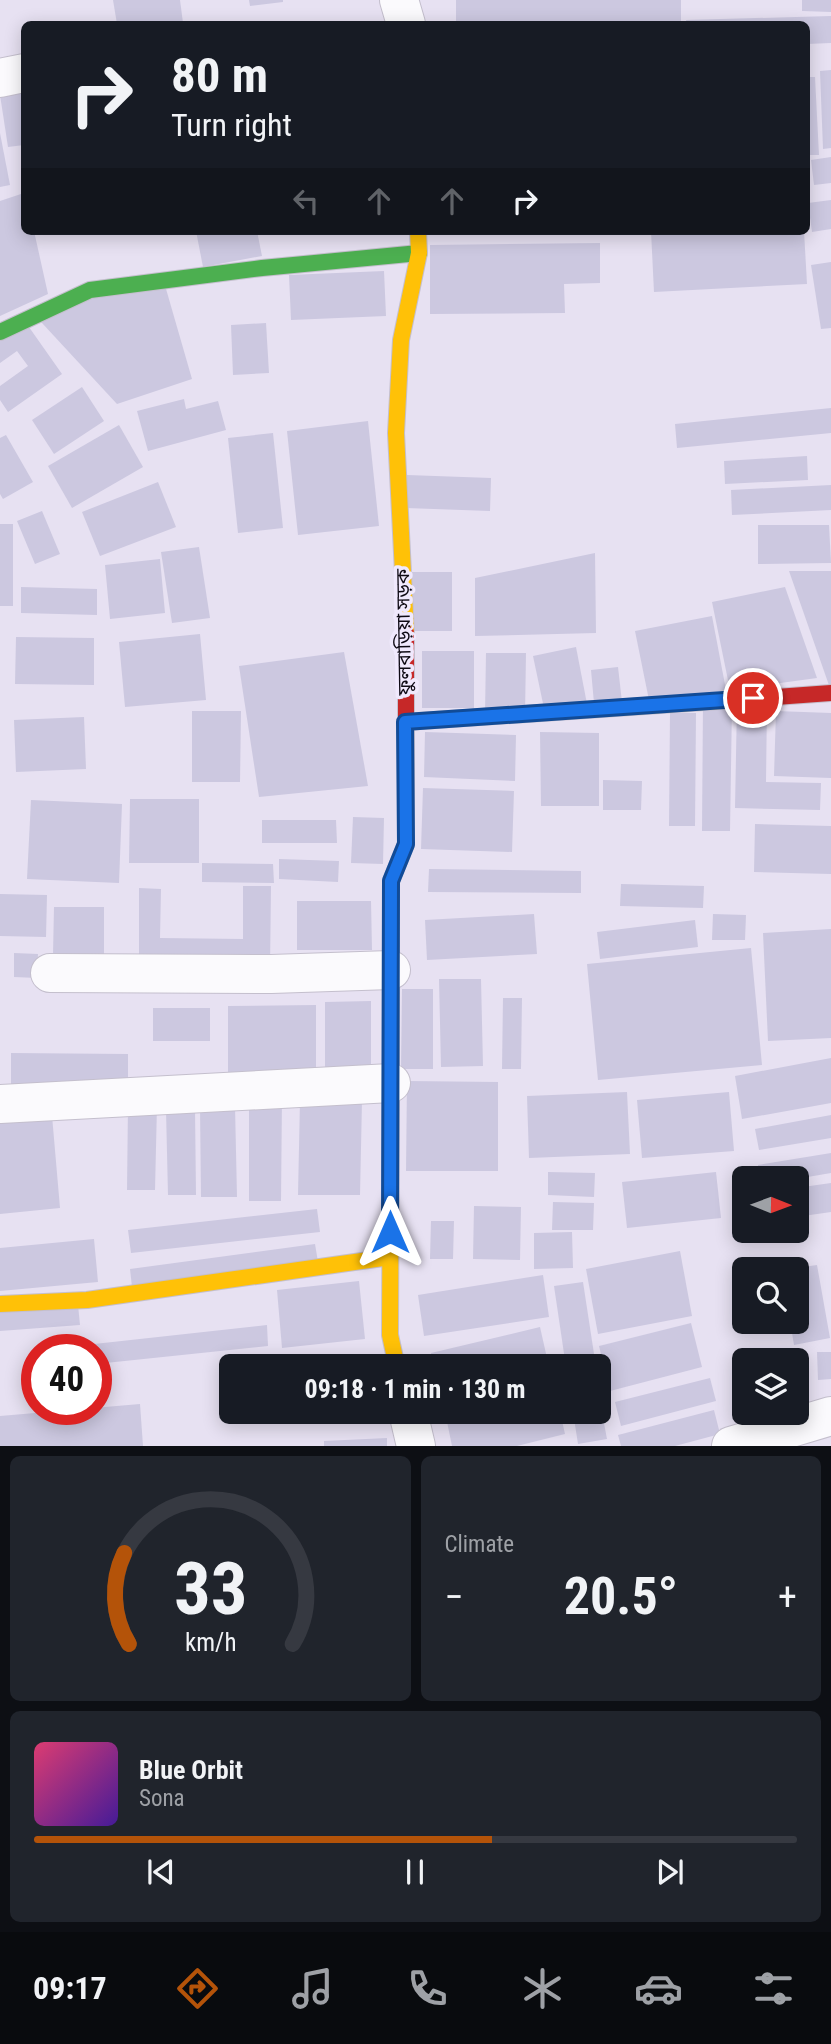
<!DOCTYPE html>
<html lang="en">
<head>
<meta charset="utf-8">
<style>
	body { margin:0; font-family:"Roboto Condensed","Noto Sans Bengali",sans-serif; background:#20242c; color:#f1f3f6; height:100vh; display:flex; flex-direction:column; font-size:26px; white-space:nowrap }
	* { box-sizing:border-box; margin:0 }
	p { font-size:23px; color:#9ea1a6 }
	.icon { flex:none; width:38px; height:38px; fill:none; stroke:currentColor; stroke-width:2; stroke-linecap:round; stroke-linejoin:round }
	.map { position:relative; height:1446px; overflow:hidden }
	.sheet { display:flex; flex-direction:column; gap:10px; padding:10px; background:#0d0f14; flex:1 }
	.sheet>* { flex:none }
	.banner { position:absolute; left:21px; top:21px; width:789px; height:214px; border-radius:10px; box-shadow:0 4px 18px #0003; background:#171b24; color:#f1f3f6; overflow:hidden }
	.needle { width:46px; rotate:91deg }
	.fabs { position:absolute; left:732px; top:1166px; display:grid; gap:14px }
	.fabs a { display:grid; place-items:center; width:77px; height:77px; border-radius:10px; background:#171b24; box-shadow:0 4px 18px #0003; font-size:35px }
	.speed { position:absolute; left:21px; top:1334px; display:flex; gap:14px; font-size:35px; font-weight:700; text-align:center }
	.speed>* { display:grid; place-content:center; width:91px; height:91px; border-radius:50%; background:#171b24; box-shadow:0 4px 18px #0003; line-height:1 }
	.speed .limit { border:10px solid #d22; background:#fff; color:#111 }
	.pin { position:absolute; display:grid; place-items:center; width:60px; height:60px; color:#fff; margin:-30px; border:4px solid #fff; border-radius:50%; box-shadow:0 2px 7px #0007 }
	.me { position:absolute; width:77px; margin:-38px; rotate:0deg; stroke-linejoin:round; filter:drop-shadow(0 0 5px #0008) }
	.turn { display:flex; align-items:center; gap:24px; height:147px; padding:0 35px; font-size:32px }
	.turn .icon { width:91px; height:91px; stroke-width:2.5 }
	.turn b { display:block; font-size:49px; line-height:60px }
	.lanes { display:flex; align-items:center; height:66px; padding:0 35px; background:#0003; justify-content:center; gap:35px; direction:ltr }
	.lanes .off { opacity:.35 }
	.big { font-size:52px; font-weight:700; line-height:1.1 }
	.sheet .card { flex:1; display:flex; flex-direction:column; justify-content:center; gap:10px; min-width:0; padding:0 24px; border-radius:10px; background:#20242c }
	.sheet .dial { align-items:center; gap:0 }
	.dial svg { height:182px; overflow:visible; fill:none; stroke:#363941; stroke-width:7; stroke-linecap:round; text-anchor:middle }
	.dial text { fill:#f1f3f6; stroke:none }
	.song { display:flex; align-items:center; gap:21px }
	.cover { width:84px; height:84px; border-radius:10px; background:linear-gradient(135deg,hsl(340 70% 55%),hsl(260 70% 35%)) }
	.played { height:7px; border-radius:4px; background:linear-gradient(90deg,#b45309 60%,#363941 60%) }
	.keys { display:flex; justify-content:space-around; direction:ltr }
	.heat { display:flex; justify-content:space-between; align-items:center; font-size:38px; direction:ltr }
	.sheet .tiles { flex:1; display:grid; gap:10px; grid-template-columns:1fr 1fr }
	.card:last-child { grid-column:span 2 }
	.trip { position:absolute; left:219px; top:1354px; width:392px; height:70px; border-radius:10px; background:#171b24; box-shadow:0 4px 18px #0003; font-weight:700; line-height:70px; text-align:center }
	.tab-bar { display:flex; height:112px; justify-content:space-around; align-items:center; background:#090b0e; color:#9ea1a6 }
	.tab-bar .icon { width:49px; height:49px }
	.tab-bar .selected { color:#b45309 }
	.tab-bar b { font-size:32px; color:#f1f3f6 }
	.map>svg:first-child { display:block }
	.building { fill:#ccc8e0 }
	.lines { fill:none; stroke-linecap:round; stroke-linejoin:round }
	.street-casing { stroke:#c4bfcd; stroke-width:40 }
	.fast-casing { stroke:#c4bfcd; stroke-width:18 }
	.slow-casing { stroke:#c4bfcd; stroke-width:18 }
	.jam-casing { stroke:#c4bfcd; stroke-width:18 }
	.street { stroke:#fbfafd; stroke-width:38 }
	.fast { stroke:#4caf50; stroke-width:16 }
	.slow { stroke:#ffc107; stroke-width:16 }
	.jam { stroke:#c62828; stroke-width:16 }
	.route-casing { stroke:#114b97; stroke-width:18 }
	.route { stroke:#1a73e8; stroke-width:12 }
	.labels { text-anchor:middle; stroke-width:7; stroke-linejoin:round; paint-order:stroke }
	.street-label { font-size:19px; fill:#0e0a14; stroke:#f0e9fd }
</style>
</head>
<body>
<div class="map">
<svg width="831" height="1446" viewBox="0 0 831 1446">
	<rect width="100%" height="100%" fill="#e7e1f2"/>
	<g class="building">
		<polygon points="113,0 180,0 183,23 117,24"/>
		<polygon points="249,0 283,0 283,2 250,6"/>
		<rect x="456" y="0" width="225" height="24"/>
		<polygon points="802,0 831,0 831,12 802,11"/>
		<polygon points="831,16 831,43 807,44 807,24 687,24 686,20"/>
		<polygon points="24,64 24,145 8,147 0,95"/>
		<polygon points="831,70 831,148 823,149 820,71"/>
		<polygon points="807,77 815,77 819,155 807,155"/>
		<polygon points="0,133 10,185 0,187"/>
		<polygon points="831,157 831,183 814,185 811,160"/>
		<polygon points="24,193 24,231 34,231 48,294 0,316 0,201"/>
		<polygon points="831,200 831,229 812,232 808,203"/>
		<polygon points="196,231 257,231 262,256 203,267"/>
		<polygon points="651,231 804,231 807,284 654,292"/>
		<polygon points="600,243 600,283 564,284 565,313 430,314 430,245"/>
		<polygon points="831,262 831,328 821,329 811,265"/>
		<polygon points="384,271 386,316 291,320 289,275"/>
		<polygon points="162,275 192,379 117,404 30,310"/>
		<polygon points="24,320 62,374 8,412 0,400 0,386 28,366 17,351 0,363 0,337"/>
		<polygon points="266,323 269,373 233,375 231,325"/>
		<polygon points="82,387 104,421 54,454 32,420"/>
		<polygon points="184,399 186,409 218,401 226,430 148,451 137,411"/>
		<polygon points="831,408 831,433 677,448 675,424"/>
		<polygon points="368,421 379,526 298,535 287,431"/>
		<polygon points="119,425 143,467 72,508 48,466"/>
		<polygon points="273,433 283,528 238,533 228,438"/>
		<polygon points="6,435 33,482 3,499 0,494 0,438"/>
		<polygon points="807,456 808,480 725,484 724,461"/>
		<polygon points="407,475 491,478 490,511 406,508"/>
		<polygon points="158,482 176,527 100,556 82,512"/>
		<polygon points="831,485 831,510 732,515 731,490"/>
		<polygon points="42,511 60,554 35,564 17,521"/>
		<rect x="0" y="524" width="13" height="82"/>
		<polygon points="758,525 829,525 831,563 758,564"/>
		<polygon points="199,547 210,618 172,623 161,552"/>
		<polygon points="595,553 596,633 475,636 475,578"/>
		<polygon points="160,559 165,613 110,619 105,565"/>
		<polygon points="789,571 831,571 831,691"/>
		<rect x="410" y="572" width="42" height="59"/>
		<polygon points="21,587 97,589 97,615 21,613"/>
		<polygon points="785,587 817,678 730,690 712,602"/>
		<polygon points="712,616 726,690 650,705 635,631"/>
		<polygon points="200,634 206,700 125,707 119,642"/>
		<polygon points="16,637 94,638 94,685 15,684"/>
		<polygon points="576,647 587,704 545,713 533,656"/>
		<rect x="422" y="651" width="52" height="57"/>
		<polygon points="344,652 368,786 259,797 239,666"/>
		<polygon points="486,653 526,653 525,715 485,714"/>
		<polygon points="618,667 623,711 595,714 591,670"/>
		<polygon points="703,703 732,704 730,831 702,831"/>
		<polygon points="737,703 767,704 766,782 821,783 820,810 735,808"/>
		<polygon points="192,711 241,711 240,782 192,782"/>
		<polygon points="776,711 831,713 831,778 774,776"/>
		<polygon points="670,713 696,713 695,826 669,826"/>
		<polygon points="84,717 86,769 16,772 14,720"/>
		<polygon points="425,732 516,735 515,781 424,777"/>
		<polygon points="540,732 599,733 599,806 541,806"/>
		<polygon points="603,780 642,781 641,810 603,810"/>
		<polygon points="423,788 514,791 512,852 421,849"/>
		<polygon points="130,799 199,799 199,863 129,863"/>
		<polygon points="31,800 122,804 119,883 27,879"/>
		<polygon points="353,817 384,818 383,864 351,863"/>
		<polygon points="262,820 336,820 337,843 262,843"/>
		<polygon points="755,824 831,826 831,874 754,872"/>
		<polygon points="279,859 339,861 338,882 279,879"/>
		<polygon points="202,863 273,864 274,883 202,882"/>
		<polygon points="429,869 581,871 581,893 428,892"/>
		<polygon points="621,884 704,886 703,908 620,906"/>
		<polygon points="243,886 271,886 270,969 139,967 139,888 161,889 160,938 243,939"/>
		<polygon points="0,894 47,895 46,937 0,936"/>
		<polygon points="297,901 371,901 372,950 297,950"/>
		<polygon points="54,907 104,907 104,955 53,955"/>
		<polygon points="534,914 537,954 427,960 425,920"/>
		<polygon points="713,914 746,915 745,940 712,940"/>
		<polygon points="695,920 698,947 600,959 597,932"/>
		<polygon points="831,929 831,1038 768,1041 763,933"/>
		<polygon points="751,948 762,1065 598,1080 587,964"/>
		<polygon points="14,953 38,954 37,978 14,977"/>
		<polygon points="439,979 481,979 483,1066 441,1067"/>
		<polygon points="402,989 433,989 433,1069 401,1069"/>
		<polygon points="503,998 522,998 521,1069 502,1069"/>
		<polygon points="371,1001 371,1072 325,1072 325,1002"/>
		<polygon points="316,1005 316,1077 228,1078 228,1006"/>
		<rect x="153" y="1008" width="57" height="33"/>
		<polygon points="11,1053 128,1054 128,1095 11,1094"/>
		<polygon points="831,1058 831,1103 742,1119 735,1076"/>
		<polygon points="407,1081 498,1082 498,1171 406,1171"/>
		<polygon points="627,1092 630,1154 529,1158 527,1096"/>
		<polygon points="729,1092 734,1151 642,1158 637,1100"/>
		<polygon points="249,1096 282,1096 281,1201 249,1201"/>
		<polygon points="300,1100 362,1100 360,1195 298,1195"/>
		<polygon points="51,1104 60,1208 0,1214 0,1109"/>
		<polygon points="128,1105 157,1105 155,1190 127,1190"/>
		<polygon points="200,1106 235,1106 237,1197 201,1197"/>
		<polygon points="166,1110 195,1110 196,1195 168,1195"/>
		<polygon points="831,1115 831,1138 759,1150 755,1129"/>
		<polygon points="831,1153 831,1173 796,1179 759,1178 758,1165"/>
		<polygon points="548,1172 595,1173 594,1197 548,1195"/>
		<polygon points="716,1172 721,1218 627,1228 622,1182"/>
		<polygon points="831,1183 831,1212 796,1217 796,1188"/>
		<polygon points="553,1202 594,1203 593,1230 552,1230"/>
		<polygon points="474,1206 521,1207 520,1260 473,1259"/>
		<polygon points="317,1209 320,1232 131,1253 128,1230"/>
		<polygon points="431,1221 454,1221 453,1259 430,1259"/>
		<polygon points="572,1232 573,1268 534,1269 534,1233"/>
		<polygon points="94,1239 98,1282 0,1291 0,1248"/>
		<polygon points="315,1244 318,1262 132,1287 130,1269"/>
		<polygon points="680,1251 692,1316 598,1334 586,1269"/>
		<polygon points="817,1265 830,1338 794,1345 790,1321 796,1321 796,1268"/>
		<polygon points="543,1275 549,1317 424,1336 418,1295"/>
		<polygon points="359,1281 365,1339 282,1348 277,1290"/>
		<polygon points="583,1282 596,1367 566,1367 554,1286"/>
		<polygon points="78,1305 80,1325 0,1331 0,1311"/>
		<polygon points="691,1323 702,1367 610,1391 599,1346"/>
		<polygon points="267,1325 268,1346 96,1364 96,1349 77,1349 76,1346"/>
		<polygon points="540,1327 549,1367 434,1367 431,1353"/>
		<polygon points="817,1352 831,1352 831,1379 818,1380"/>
		<polygon points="710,1378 716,1401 621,1426 615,1402"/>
		<polygon points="598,1392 607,1439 578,1444 573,1412 598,1412"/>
		<polygon points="140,1404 143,1446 0,1446 0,1416"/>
		<polygon points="714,1410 720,1434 675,1446 621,1446 618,1435"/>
		<polygon points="445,1412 560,1412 565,1434 517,1446 452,1446"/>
		<polygon points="387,1438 387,1446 324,1446 324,1441"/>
	</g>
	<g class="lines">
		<g class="street-casing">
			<g id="street">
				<polyline points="399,0 406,24"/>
				<polyline points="0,78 24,73"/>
				<polyline points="50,973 271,974 391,970"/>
				<polyline points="0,1104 391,1083"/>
				<polyline points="408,1412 416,1446"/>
				<polyline points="731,1446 831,1416"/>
			</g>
		</g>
		<g class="fast-casing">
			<polyline id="fast" points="0,332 90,290 262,268 419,253"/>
		</g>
		<g class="slow-casing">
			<g id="slow">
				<polyline points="406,633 396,433 401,340 419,253 418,231"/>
				<polyline points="405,722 734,700"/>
				<polyline points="391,1097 390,1335 397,1367"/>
				<polyline points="0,1304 87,1300 390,1257"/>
			</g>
		</g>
		<g class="jam-casing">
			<g id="jam">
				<polyline points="734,700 831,693"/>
				<polyline points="391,1097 391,881 406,844 406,633"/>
			</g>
		</g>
		<use href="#street" class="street"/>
		<use href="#fast" class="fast"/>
		<use href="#slow" class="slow"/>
		<use href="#jam" class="jam"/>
	</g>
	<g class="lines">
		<g class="route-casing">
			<polyline id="route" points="390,1232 391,881 406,844 405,722 753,698"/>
		</g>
		<use href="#route" class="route"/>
	</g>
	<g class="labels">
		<g class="street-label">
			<text transform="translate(403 632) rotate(-91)" y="7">ফুলবাড়িয়া সড়ক</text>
		</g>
	</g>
</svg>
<div class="fabs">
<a><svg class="needle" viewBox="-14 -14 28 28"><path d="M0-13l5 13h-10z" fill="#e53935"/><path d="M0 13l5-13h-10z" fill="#9ea1a6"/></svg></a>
<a><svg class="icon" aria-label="search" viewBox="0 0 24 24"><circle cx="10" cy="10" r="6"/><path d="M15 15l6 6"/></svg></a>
<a><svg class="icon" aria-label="layers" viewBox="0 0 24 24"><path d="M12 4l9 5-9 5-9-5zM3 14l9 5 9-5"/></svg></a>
</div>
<div class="speed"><div class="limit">40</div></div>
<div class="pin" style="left:753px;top:698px;background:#d93025"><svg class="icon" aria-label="arrive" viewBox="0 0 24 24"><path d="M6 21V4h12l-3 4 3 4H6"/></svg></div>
<svg class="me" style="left:390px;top:1232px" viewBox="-20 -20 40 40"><path d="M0-17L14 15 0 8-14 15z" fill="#1a73e8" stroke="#fff" stroke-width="4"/></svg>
<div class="trip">09:18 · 1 min · 130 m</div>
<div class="banner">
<div class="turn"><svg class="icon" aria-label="right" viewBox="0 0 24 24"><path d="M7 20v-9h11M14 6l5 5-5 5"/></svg><div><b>80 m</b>Turn right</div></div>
<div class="lanes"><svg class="icon off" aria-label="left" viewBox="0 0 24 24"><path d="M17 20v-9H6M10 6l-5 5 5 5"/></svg><svg class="icon off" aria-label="ahead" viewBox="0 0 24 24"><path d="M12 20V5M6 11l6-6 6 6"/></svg><svg class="icon off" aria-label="ahead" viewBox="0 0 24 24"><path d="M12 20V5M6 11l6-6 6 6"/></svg><svg class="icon" aria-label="right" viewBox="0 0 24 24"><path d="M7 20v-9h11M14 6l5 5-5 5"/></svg></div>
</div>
</div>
<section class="sheet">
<div class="tiles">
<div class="card dial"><svg viewBox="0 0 100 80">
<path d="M14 69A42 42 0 1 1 86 69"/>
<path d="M14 69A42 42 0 0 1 12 29" stroke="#b45309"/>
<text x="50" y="56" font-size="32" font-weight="700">33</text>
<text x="50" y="72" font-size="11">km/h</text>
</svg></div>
<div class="card"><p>Climate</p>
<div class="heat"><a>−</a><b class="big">20.5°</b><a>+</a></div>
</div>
<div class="card">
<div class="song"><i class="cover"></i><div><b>Blue Orbit</b><p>Sona</p></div></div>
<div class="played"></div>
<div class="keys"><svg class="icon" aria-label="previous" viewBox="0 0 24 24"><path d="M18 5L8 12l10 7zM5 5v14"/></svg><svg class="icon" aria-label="pause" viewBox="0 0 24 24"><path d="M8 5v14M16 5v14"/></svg><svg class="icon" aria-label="next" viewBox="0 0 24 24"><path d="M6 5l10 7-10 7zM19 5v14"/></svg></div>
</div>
</div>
</section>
<nav class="tab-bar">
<b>09:17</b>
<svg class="icon selected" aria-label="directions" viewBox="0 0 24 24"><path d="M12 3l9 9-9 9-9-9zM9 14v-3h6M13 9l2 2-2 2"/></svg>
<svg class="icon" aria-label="music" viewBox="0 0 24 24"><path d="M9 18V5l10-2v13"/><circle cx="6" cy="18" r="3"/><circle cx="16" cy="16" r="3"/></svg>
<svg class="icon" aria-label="phone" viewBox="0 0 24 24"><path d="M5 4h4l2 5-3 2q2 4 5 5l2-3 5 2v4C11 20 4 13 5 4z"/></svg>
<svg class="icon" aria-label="climate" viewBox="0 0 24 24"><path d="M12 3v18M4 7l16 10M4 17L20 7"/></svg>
<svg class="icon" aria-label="car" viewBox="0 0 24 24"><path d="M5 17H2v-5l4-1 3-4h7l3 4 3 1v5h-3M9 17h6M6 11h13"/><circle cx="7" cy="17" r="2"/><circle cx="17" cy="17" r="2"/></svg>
<svg class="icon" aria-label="filters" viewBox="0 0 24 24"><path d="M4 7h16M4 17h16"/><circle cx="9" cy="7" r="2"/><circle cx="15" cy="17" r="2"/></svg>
</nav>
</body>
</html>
